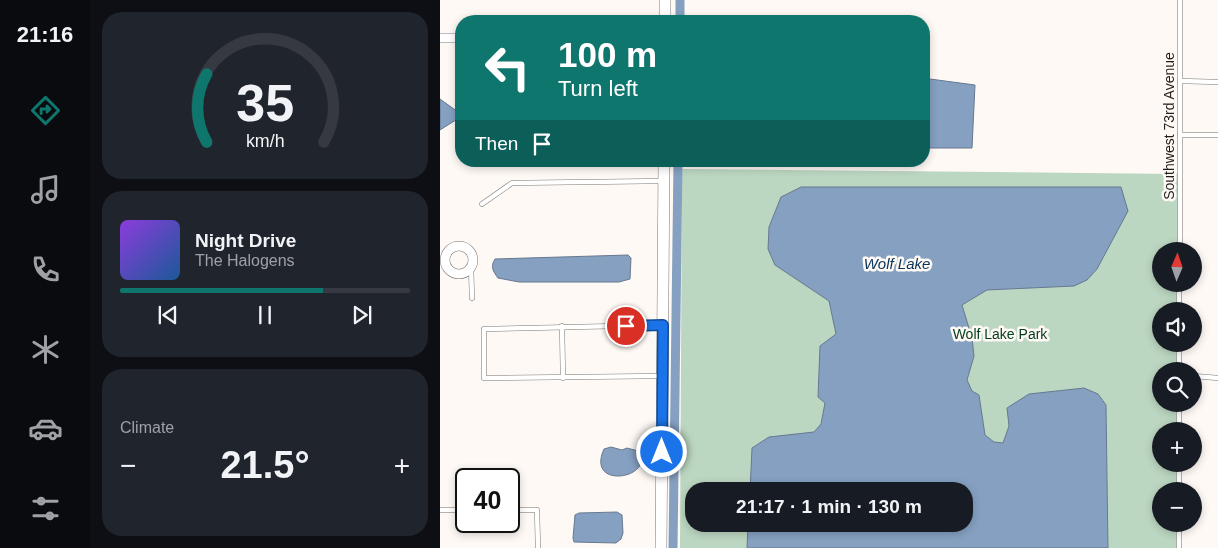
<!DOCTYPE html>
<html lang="en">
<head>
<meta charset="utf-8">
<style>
	body { margin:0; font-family:Arial,sans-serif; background:#20242c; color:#f1f3f6; height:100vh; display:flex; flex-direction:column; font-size:19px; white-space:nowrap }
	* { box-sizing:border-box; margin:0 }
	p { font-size:16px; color:#9ea1a6 }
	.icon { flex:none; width:28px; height:28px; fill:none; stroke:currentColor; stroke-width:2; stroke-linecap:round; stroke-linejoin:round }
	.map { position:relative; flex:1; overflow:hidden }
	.details { display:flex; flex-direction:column; gap:12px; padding:12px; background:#0d0f14; width:350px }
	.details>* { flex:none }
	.banner { position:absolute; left:15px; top:15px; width:475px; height:152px; border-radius:20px; box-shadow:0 2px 8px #0003; background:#0f766e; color:#fff; overflow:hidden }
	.needle { width:32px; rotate:2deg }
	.buttons { position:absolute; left:712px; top:242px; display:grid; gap:10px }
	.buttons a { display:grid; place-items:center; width:50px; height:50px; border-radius:50%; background:#171b24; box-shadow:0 2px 8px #0003; font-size:25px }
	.speed { position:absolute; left:15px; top:468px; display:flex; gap:10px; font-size:25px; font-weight:700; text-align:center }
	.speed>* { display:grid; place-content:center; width:65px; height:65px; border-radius:50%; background:#171b24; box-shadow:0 2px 8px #0003; line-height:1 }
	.speed .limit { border:2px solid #111; border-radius:8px; background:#fff; color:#111 }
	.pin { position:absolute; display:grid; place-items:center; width:42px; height:42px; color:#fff; margin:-21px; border:2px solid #fff; border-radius:50%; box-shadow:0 1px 5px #0007 }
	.me { position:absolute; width:55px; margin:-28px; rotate:0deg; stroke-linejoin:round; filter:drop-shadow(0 0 4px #0008) }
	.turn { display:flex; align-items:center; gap:18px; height:105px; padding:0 20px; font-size:22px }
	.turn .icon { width:65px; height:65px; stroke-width:2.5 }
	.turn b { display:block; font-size:35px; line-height:42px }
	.then { display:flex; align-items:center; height:48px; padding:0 20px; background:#0003; gap:10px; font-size:19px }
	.big { font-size:38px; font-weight:700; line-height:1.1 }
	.details .widget { flex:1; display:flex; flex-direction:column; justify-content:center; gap:8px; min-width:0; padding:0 18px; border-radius:20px; background:#20242c }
	.details .dial { align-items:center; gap:0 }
	.dial svg { height:130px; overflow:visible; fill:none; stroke:#363941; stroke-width:7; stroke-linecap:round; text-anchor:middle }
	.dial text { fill:#f1f3f6; stroke:none }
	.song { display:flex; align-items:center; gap:15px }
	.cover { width:60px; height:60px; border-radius:8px; background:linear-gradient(135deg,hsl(270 70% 55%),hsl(210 70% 35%)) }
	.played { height:5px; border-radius:2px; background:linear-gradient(90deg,#0f766e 70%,#363941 70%) }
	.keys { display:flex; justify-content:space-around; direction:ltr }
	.heat { display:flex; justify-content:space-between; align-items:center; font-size:28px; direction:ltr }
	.trip { position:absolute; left:245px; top:482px; width:288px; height:50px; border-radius:20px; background:#171b24; box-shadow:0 2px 8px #0003; font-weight:700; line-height:50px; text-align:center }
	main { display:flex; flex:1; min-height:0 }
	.tabs { display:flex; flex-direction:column; width:90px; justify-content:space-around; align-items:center; background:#090b0e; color:#9ea1a6 }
	.tabs .icon { width:35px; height:35px }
	.tabs .active { color:#0f766e }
	.tabs b { font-size:22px; color:#f1f3f6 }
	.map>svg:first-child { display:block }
	.green { fill:#bcd7c1; fill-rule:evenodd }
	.water { fill:#85a0c1; stroke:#677990 }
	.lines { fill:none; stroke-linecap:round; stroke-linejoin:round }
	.canal { stroke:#85a0c1; stroke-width:9 }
	.service-casing { stroke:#7b7874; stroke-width:5.5 }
	.minor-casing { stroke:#7b7874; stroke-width:10 }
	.tertiary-casing { stroke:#7b7874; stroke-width:12 }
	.service { stroke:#fff; stroke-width:4.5 }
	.minor { stroke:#fff; stroke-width:9 }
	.tertiary { stroke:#fff; stroke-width:11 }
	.route-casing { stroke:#114b97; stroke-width:12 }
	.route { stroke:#1a73e8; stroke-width:9 }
	.labels { text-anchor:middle; stroke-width:5; stroke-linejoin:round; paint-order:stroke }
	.street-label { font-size:14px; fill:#201e1d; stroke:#fef9f5 }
	.park-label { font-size:14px; fill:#003c17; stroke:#fef9f5 }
	.water-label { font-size:15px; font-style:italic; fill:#09335d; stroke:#fef9f5 }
</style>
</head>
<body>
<main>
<nav class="tabs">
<b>21:16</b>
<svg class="icon active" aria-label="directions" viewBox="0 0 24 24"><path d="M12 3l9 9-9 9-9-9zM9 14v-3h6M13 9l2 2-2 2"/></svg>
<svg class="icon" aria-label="music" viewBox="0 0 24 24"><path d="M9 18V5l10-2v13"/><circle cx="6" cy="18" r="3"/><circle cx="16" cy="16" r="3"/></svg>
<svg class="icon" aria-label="phone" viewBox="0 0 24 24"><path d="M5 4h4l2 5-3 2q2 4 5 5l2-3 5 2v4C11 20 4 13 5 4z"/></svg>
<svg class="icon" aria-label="climate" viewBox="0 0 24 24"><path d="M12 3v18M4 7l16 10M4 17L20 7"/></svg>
<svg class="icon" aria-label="car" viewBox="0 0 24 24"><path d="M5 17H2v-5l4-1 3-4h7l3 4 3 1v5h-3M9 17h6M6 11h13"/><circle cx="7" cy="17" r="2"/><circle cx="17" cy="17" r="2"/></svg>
<svg class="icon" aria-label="filters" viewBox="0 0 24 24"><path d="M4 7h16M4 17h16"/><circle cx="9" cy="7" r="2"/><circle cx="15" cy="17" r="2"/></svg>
</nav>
<section class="details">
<div class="widget dial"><svg viewBox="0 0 100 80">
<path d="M14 69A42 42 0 1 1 86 69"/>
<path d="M14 69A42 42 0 0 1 14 27" stroke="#0f766e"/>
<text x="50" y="56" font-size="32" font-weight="700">35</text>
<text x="50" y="72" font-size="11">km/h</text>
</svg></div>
<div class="widget">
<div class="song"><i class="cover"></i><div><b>Night Drive</b><p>The Halogens</p></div></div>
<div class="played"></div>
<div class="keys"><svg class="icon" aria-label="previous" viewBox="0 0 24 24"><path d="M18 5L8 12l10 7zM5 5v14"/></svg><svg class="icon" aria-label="pause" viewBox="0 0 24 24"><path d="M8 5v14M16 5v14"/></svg><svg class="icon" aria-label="next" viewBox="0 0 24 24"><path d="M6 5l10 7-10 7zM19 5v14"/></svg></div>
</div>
<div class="widget"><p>Climate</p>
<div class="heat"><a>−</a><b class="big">21.5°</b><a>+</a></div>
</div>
</section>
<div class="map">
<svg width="778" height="548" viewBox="0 0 778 548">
	<rect width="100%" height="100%" fill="#fef9f5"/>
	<path class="green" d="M242 169 740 174 739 251H721V284H739V311H721V344H739L738 371H721V404H738V431H721V464H738L737 491H721V524H737V548H240ZM254 491H524V524H254Z"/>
	<g class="water">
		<polygon points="490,79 535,85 532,148 484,148 484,81"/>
		<polygon points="0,99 18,112 19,118 0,130"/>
		<polygon points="361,187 681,187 688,211 657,269 647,280 634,286 547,290 522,305 532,338 534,356 527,380 532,391 539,395 545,435 554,442 563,443 569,426 567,408 589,394 644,388 658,394 666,405 668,548 307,548 308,524 524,524 524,491 310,491 312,448 329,437 374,432 381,424 385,403 378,397 380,346 396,334 389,301 335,265 328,249 329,227 341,197"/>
		<path d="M188 255 191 258 190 279 179 282H79L58 278C53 271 50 267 55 259Z"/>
		<path d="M171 447 182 450 187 448 198 451C217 478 145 491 164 449Z"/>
		<polygon points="177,512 182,515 183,533 181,539 176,543 134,542 133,538 135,515 139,513"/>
	</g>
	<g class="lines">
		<g class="canal">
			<polyline points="240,21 240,0"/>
			<polyline points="233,548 238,161"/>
		</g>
		<g class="service-casing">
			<g id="service">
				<polyline points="740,81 778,82"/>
				<polyline points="740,135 778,135"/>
				<polyline points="42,204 72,183 223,181"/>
				<polyline points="740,251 740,0"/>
				<polyline points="31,266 32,298"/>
				<polyline points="739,311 739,284"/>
				<polyline points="221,325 44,329 44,378 222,376"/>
				<polyline points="122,326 123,378"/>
				<polyline points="739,371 739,344"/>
				<polyline points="754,376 778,378"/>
				<polyline points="739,431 739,404"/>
				<polyline points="739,491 739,464"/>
				<polyline points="0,510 26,510"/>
				<polyline points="69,510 97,510 98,548"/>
				<polyline points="739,548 739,524"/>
			</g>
		</g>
		<g class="minor-casing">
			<g id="minor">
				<polyline points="0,38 21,38"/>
				<circle cx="19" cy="260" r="14"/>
			</g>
		</g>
		<g class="tertiary-casing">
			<g id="tertiary">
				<polyline points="225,21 225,0"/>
				<polyline points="221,548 224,161"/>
			</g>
		</g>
		<use href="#service" class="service"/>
		<use href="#minor" class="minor"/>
		<use href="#tertiary" class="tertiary"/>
	</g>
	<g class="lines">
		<g class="route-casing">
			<polyline id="route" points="186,326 223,325 222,452"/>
		</g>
		<use href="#route" class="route"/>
	</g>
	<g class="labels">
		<g class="street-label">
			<text transform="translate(729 126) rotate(-90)" y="5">Southwest 73rd Avenue</text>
		</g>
		<g class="park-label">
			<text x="560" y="339">Wolf Lake Park</text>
		</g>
		<g class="water-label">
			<text x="457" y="269">Wolf Lake</text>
		</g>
	</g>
</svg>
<div class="buttons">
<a><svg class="needle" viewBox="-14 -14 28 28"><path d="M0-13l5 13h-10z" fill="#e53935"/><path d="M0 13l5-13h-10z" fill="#9ea1a6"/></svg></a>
<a><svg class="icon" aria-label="sound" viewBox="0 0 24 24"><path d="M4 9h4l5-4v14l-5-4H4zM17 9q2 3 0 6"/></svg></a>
<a><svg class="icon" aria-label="search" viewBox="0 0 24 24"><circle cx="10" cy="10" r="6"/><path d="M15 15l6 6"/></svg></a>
<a>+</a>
<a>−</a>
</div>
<div class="speed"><div class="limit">40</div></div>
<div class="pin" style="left:186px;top:326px;background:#d93025"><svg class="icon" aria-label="arrive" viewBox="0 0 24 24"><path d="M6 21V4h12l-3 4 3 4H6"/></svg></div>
<svg class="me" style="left:222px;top:452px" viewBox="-20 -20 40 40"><circle r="17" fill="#1a73e8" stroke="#fff" stroke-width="3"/><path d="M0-11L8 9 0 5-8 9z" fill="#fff"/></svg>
<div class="trip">21:17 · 1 min · 130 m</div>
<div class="banner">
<div class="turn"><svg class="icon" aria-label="left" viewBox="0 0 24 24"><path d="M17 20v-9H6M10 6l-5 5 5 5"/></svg><div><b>100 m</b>Turn left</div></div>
<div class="then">Then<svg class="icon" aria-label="arrive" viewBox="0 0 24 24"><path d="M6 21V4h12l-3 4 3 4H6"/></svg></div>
</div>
</div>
</main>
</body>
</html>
